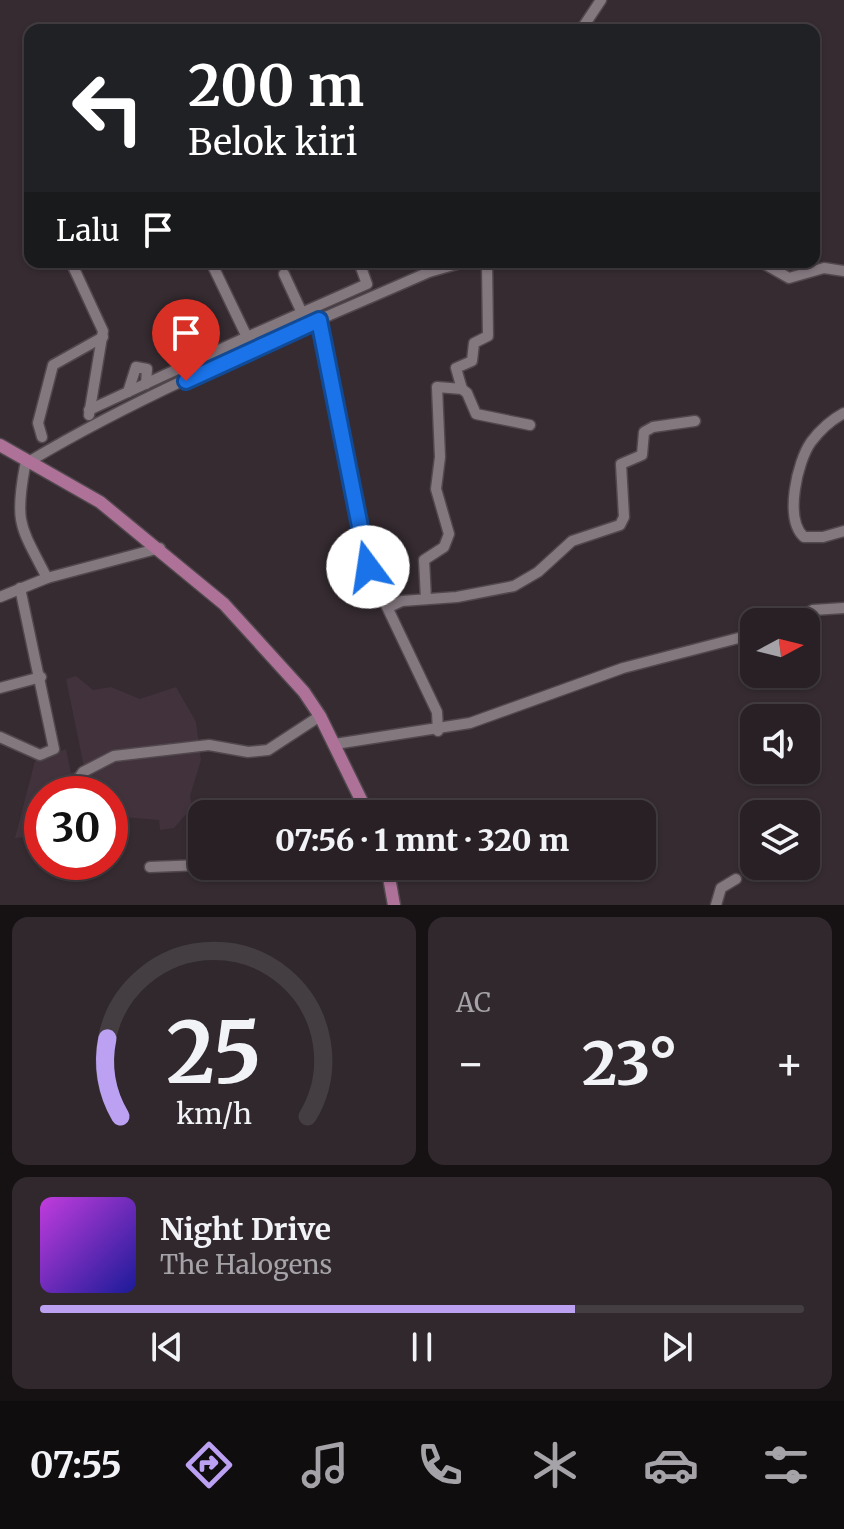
<!DOCTYPE html>
<html lang="id">
<head>
<meta charset="utf-8">
<style>
	body { margin:0; font-family:Merriweather,serif; background:#30282d; color:#f1f3f6; height:100vh; display:flex; flex-direction:column; font-size:30px; white-space:nowrap }
	* { box-sizing:border-box; margin:0 }
	p { font-size:26px; color:#a5a3a7 }
	.icon { flex:none; width:44px; height:44px; fill:none; stroke:currentColor; stroke-width:2; stroke-linecap:round; stroke-linejoin:round }
	.map { position:relative; height:905px; overflow:hidden }
	.sheet { display:flex; flex-direction:column; gap:12px; padding:12px; background:#161214; flex:1 }
	.sheet>* { flex:none }
	.hud { position:absolute; left:24px; top:24px; width:796px; height:244px; border-radius:16px; box-shadow:0 2px 6px #0004,0 0 0 2px #443e42; background:#202124; color:#fff; overflow:hidden }
	.needle { width:52px; rotate:83deg }
	.fabs { position:absolute; left:740px; top:608px; display:grid; gap:16px }
	.fabs a { display:grid; place-items:center; width:80px; height:80px; border-radius:16px; background:#282025; box-shadow:0 2px 6px #0004,0 0 0 2px #443e42; font-size:40px }
	.speed { position:absolute; left:24px; top:776px; display:flex; gap:16px; font-size:40px; font-weight:700; text-align:center }
	.speed>* { display:grid; place-content:center; width:104px; height:104px; border-radius:50%; background:#282025; box-shadow:0 2px 6px #0004,0 0 0 2px #443e42; line-height:1 }
	.speed .limit { border:12px solid #d22; background:#fff; color:#111 }
	.pin { position:absolute; display:grid; place-items:center; width:68px; height:68px; color:#fff; margin:-82px -34px; border-radius:50% 50% 50% 0; rotate:-45deg; box-shadow:0 0 8px #0007 }
	.pin .icon { rotate:45deg }
	.me { position:absolute; width:88px; margin:-44px; rotate:346deg; stroke-linejoin:round; filter:drop-shadow(0 0 6px #0008) }
	.turn { display:flex; align-items:center; gap:28px; height:168px; padding:0 32px; font-size:36px }
	.turn .icon { width:104px; height:104px; stroke-width:2.5 }
	.turn b { display:block; font-size:56px; line-height:68px }
	.then { display:flex; align-items:center; height:76px; padding:0 32px; background:#0003; gap:16px; font-size:30px }
	.big { font-size:60px; font-weight:800; line-height:1.1 }
	.sheet .card { flex:1; display:flex; flex-direction:column; justify-content:center; gap:12px; min-width:0; padding:0 28px; border-radius:16px; background:#30282d }
	.sheet .dial { align-items:center; gap:0 }
	.dial svg { height:208px; overflow:visible; fill:none; stroke:#443e42; stroke-width:7; stroke-linecap:round; text-anchor:middle }
	.dial text { fill:#f1f3f6; stroke:none }
	.song { display:flex; align-items:center; gap:24px }
	.cover { width:96px; height:96px; border-radius:12px; background:linear-gradient(135deg,hsl(290 70% 55%),hsl(240 70% 35%)) }
	.played { height:8px; border-radius:4px; background:linear-gradient(90deg,#bca0f2 70%,#443e42 70%) }
	.keys { display:flex; justify-content:space-around; direction:ltr }
	.heat { display:flex; justify-content:space-between; align-items:center; font-size:44px; direction:ltr }
	.sheet .tiles { flex:1; display:grid; gap:12px; grid-template-columns:1fr 1fr }
	.card:last-child { grid-column:span 2 }
	.trip { position:absolute; left:188px; top:800px; width:468px; height:80px; border-radius:16px; background:#282025; box-shadow:0 2px 6px #0004,0 0 0 2px #443e42; font-weight:800; line-height:80px; text-align:center }
	.tabs { display:flex; height:128px; justify-content:space-around; align-items:center; background:#100d0f; color:#a5a3a7 }
	.tabs .icon { width:56px; height:56px }
	.tabs .active { color:#bca0f2 }
	.tabs b { font-size:36px; color:#f1f3f6 }
	.map>svg:first-child { display:block }
	.built { fill:#42323c }
	.lines { fill:none; stroke-linecap:round; stroke-linejoin:round }
	.minor-casing { stroke:#51484d; stroke-width:13 }
	.major-casing { stroke:#51484d; stroke-width:15 }
	.minor { stroke:#84787f; stroke-width:10 }
	.major { stroke:#ae7299; stroke-width:12 }
	.route-casing { stroke:#114b97; stroke-width:20 }
	.route { stroke:#1a73e8; stroke-width:14 }
</style>
</head>
<body>
<div class="map">
<svg width="844" height="905" viewBox="0 0 844 905">
	<rect width="100%" height="100%" fill="#352b31"/>
	<polygon class="built" points="76,676 93,690 111,687 140,699 176,687 196,722 201,760 190,796 192,807 174,828 160,830 159,820 110,816 110,794 42,794 42,835 15,838 35,761 66,749 71,773 84,767 66,679"/>
	<g class="lines">
		<g class="minor-casing">
			<g id="minor">
				<polyline points="581,30 601,0"/>
				<polyline points="71,262 103,331 89,415"/>
				<polyline points="761,262 789,278 824,268 844,271"/>
				<polyline points="284,274 302,313"/>
				<polyline points="319,320 368,567 437,712 438,731"/>
				<polyline points="247,337 367,284 359,262"/>
				<polyline points="462,389 467,393 476,414 530,425"/>
				<polyline points="128,392 136,367 147,369 146,384"/>
				<polyline points="89,410 247,337 211,262"/>
				<path d="M844 413C831 420 820 430 811 442 797 462 784 519 804 537H823L844 531"/>
				<polyline points="42,437 38,423 53,365 103,337"/>
				<path d="M47 578C21 527 14 524 25 466L30 461C156 386 295 331 429 272L464 262"/>
				<polyline points="0,597 47,578 160,548"/>
				<polyline points="426,599 424,560 444,547 449,534 436,489 440,457 437,387 462,389 456,368 472,361 474,343 488,336 487,262"/>
				<polyline points="389,607 402,601 457,597 514,586 538,572 572,541 620,525 624,517 621,464 642,455 644,432 653,427 695,421"/>
				<polyline points="792,622 813,610 844,608"/>
				<polyline points="0,688 41,677"/>
				<polyline points="0,737 40,755 54,749 20,588"/>
				<polyline points="335,744 470,723 623,668 754,634"/>
				<polyline points="68,794 83,772 114,756 209,745 248,752 268,750 320,716"/>
				<polyline points="150,867 202,865"/>
				<polyline points="716,905 721,888 736,879"/>
			</g>
		</g>
		<g class="major-casing">
			<g id="major">
				<polyline points="0,445 100,502 224,604 304,692 320,716 368,814"/>
				<polyline points="387,866 394,905"/>
			</g>
		</g>
		<use href="#minor" class="minor"/>
		<use href="#major" class="major"/>
	</g>
	<g class="lines">
		<g class="route-casing">
			<polyline id="route" points="186,381 319,320 368,567"/>
		</g>
		<use href="#route" class="route"/>
	</g>
</svg>
<div class="fabs">
<a><svg class="needle" viewBox="-14 -14 28 28"><path d="M0-13l5 13h-10z" fill="#e53935"/><path d="M0 13l5-13h-10z" fill="#a5a3a7"/></svg></a>
<a><svg class="icon" aria-label="sound" viewBox="0 0 24 24"><path d="M4 9h4l5-4v14l-5-4H4zM17 9q2 3 0 6"/></svg></a>
<a><svg class="icon" aria-label="layers" viewBox="0 0 24 24"><path d="M12 4l9 5-9 5-9-5zM3 14l9 5 9-5"/></svg></a>
</div>
<div class="speed"><div class="limit">30</div></div>
<div class="pin" style="left:186px;top:381px;background:#d93025"><svg class="icon" aria-label="arrive" viewBox="0 0 24 24"><path d="M6 21V4h12l-3 4 3 4H6"/></svg></div>
<svg class="me" style="left:368px;top:567px" viewBox="-20 -20 40 40"><circle r="19" fill="#fff"/><path d="M0-13L10 11 0 6-10 11z" fill="#1a73e8"/></svg>
<div class="trip">07:56 · 1 mnt · 320 m</div>
<div class="hud">
<div class="turn"><svg class="icon" aria-label="left" viewBox="0 0 24 24"><path d="M17 20v-9H6M10 6l-5 5 5 5"/></svg><div><b>200 m</b>Belok kiri</div></div>
<div class="then">Lalu<svg class="icon" aria-label="arrive" viewBox="0 0 24 24"><path d="M6 21V4h12l-3 4 3 4H6"/></svg></div>
</div>
</div>
<section class="sheet">
<div class="tiles">
<div class="card dial"><svg viewBox="0 0 100 80">
<path d="M14 69A42 42 0 1 1 86 69"/>
<path d="M14 69A42 42 0 0 1 9 39" stroke="#bca0f2"/>
<text x="50" y="56" font-size="32" font-weight="700">25</text>
<text x="50" y="72" font-size="11">km/h</text>
</svg></div>
<div class="card"><p>AC</p>
<div class="heat"><a>−</a><b class="big">23°</b><a>+</a></div>
</div>
<div class="card">
<div class="song"><i class="cover"></i><div><b>Night Drive</b><p>The Halogens</p></div></div>
<div class="played"></div>
<div class="keys"><svg class="icon" aria-label="previous" viewBox="0 0 24 24"><path d="M18 5L8 12l10 7zM5 5v14"/></svg><svg class="icon" aria-label="pause" viewBox="0 0 24 24"><path d="M8 5v14M16 5v14"/></svg><svg class="icon" aria-label="next" viewBox="0 0 24 24"><path d="M6 5l10 7-10 7zM19 5v14"/></svg></div>
</div>
</div>
</section>
<nav class="tabs">
<b>07:55</b>
<svg class="icon active" aria-label="directions" viewBox="0 0 24 24"><path d="M12 3l9 9-9 9-9-9zM9 14v-3h6M13 9l2 2-2 2"/></svg>
<svg class="icon" aria-label="music" viewBox="0 0 24 24"><path d="M9 18V5l10-2v13"/><circle cx="6" cy="18" r="3"/><circle cx="16" cy="16" r="3"/></svg>
<svg class="icon" aria-label="phone" viewBox="0 0 24 24"><path d="M5 4h4l2 5-3 2q2 4 5 5l2-3 5 2v4C11 20 4 13 5 4z"/></svg>
<svg class="icon" aria-label="climate" viewBox="0 0 24 24"><path d="M12 3v18M4 7l16 10M4 17L20 7"/></svg>
<svg class="icon" aria-label="car" viewBox="0 0 24 24"><path d="M5 17H2v-5l4-1 3-4h7l3 4 3 1v5h-3M9 17h6M6 11h13"/><circle cx="7" cy="17" r="2"/><circle cx="17" cy="17" r="2"/></svg>
<svg class="icon" aria-label="filters" viewBox="0 0 24 24"><path d="M4 7h16M4 17h16"/><circle cx="9" cy="7" r="2"/><circle cx="15" cy="17" r="2"/></svg>
</nav>
</body>
</html>
